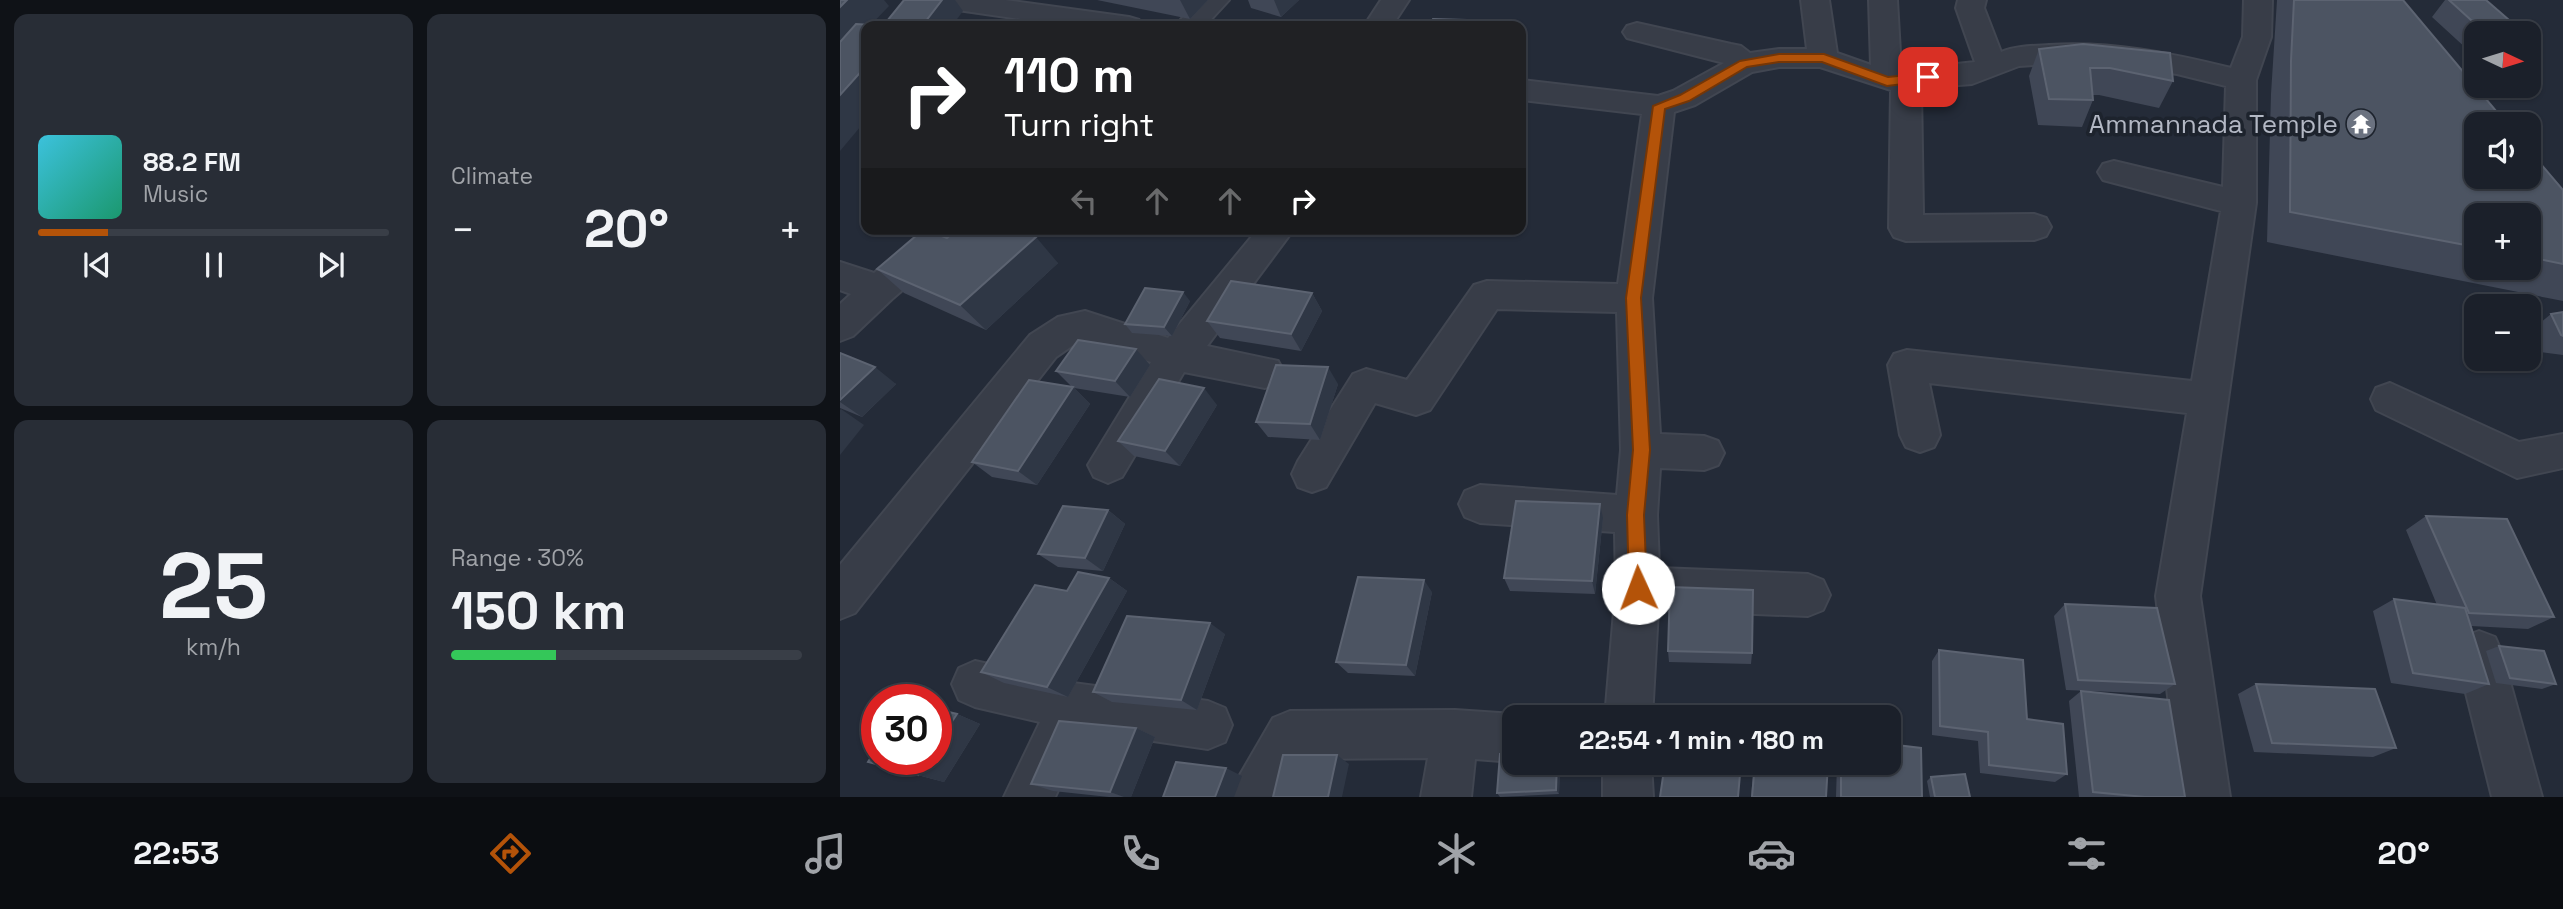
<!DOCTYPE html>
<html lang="en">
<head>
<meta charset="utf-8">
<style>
	body { margin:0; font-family:"Space Grotesk",sans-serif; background:#282d36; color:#f1f3f6; height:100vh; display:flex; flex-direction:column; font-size:26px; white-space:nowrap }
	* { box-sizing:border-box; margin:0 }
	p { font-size:23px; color:#a0a3a8 }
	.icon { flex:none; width:38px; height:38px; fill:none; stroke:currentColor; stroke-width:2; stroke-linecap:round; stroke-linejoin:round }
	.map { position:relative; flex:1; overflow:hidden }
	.sheet { display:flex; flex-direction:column; gap:14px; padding:14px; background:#0f1217; width:840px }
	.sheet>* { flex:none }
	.banner { position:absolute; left:21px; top:21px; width:665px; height:214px; border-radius:14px; box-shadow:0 2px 5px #0004,0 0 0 2px #393e47; background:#202124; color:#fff; overflow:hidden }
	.needle { width:46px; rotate:94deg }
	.controls { position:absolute; left:1624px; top:21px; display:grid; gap:14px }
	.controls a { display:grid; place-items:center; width:77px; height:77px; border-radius:14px; background:#1b202a; box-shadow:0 2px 5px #0004,0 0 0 2px #393e47; font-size:35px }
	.speed { position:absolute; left:21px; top:684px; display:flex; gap:14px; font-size:35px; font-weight:700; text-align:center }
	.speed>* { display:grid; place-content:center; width:91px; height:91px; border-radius:50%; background:#1b202a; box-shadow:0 2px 5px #0004,0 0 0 2px #393e47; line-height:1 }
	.speed .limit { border:10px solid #d22; background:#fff; color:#111 }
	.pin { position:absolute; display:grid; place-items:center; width:60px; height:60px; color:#fff; margin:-30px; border-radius:14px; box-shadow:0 4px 10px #0006 }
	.me { position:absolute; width:77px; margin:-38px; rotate:358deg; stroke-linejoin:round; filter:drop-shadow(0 0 5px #0008) }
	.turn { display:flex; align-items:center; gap:24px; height:147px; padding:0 28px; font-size:32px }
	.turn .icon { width:91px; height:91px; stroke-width:2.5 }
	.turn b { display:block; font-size:49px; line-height:60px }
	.lanes { display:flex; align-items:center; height:66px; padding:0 28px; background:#0003; justify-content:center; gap:35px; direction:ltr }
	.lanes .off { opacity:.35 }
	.big { font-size:52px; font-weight:700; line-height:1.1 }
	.sheet .tile { flex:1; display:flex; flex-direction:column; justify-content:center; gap:10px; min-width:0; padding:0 24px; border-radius:14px; background:#282d36 }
	.sheet .dial { align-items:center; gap:0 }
	.dial b { font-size:91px; line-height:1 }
	.song { display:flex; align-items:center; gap:21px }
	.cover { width:84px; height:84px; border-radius:10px; background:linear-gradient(135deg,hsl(190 70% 55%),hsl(160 70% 35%)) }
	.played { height:7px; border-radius:4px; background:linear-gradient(90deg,#b45309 20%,#393e47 20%) }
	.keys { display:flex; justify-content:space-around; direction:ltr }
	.heat { display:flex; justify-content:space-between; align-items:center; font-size:38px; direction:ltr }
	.charge { height:10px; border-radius:5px; background:linear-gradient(90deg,#34c759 30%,#393e47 0) }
	.sheet .tiles { flex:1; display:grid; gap:14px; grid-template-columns:repeat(2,1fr) }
	.trip { position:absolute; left:662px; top:705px; width:399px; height:70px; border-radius:14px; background:#1b202a; box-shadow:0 2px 5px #0004,0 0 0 2px #393e47; font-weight:700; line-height:70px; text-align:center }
	.menu { display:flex; height:112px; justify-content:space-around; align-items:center; background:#0b0d11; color:#a0a3a8 }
	.menu .icon { width:49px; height:49px }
	.menu .on { color:#b45309 }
	.menu b { font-size:32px; color:#f1f3f6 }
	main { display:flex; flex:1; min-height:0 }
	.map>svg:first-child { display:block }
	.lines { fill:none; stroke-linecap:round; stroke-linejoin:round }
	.minor-casing { stroke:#414651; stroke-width:4 }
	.minor { fill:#383d48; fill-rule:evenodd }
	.wall { fill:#404756; fill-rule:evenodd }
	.shaded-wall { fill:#2f3745 }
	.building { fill:#4c5462; stroke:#5c6371; stroke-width:2 }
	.route { fill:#b45309; stroke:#753606; stroke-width:2 }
	.labels { text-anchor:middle; stroke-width:7; stroke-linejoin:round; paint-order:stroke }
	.poi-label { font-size:26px; fill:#b3b8c4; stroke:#1d232d; text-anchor:end }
</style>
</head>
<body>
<main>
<section class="sheet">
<div class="tiles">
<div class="tile">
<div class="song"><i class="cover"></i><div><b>88.2 FM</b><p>Music</p></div></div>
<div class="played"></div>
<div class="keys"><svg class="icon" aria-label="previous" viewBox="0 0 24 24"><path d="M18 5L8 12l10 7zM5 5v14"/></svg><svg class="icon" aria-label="pause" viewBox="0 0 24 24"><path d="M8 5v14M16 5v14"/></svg><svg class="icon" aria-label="next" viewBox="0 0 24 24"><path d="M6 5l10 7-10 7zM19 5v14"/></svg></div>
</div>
<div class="tile"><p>Climate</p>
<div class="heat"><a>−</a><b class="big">20°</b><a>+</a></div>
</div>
<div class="tile dial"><b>25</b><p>km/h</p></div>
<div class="tile"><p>Range · 30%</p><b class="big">150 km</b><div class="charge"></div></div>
</div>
</section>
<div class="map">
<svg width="1723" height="797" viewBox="0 0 1723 797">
	<rect width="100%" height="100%" fill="#242b38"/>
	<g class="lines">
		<g class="minor-casing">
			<g id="minor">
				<polygon points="90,0 165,0 289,17 299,20 303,26 229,26 104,8 94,6"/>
				<polygon points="359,0 389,0 365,26 335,26"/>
				<polygon points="541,0 569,0 552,26 524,26"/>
				<path d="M961 0H989L997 53 1031 65 1029 0H1057L1061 70 1135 62 1116 8 1118 0H1146L1144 8 1161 52C1176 46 1193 46 1209 45 1271 41 1331 53 1391 68L1403 37 1404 0H1432L1431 37 1416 80V203L1360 596 1390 797H1340L1316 596 1347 413 1089 383 1100 435 1094 447 1080 452 1066 447 1060 435 1048 365 1054 354 1067 350 1352 381 1381 211 1263 180 1258 172 1263 164 1274 161 1383 187 1386 86 1337 74 1249 61 1179 66 1132 84 1081 88 1083 215 1194 214 1206 218 1211 227 1206 236 1194 240 1066 241 1054 237 1049 228 1051 90 980 67H939L912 72 855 105 834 112 812 298 820 434 864 436 878 441 884 453 878 465 864 470 820 468 817 515 819 568 968 574 983 580 990 595 983 610 968 616 818 610 812 718H765L776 588 775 532 640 523 625 517 619 504 625 491 640 485 777 495 781 450 777 312 657 309 590 410 576 415 535 403 486 487 472 492 458 487 452 474 458 461 513 374 526 369 567 380 634 285 647 281 778 284 802 114 681 100V80L818 96 833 91 884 63 787 38 783 32 787 26 797 23 891 44 901 46 910 53 939 49H967Z"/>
				<polygon points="88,229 128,229 123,238 52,299 13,336 0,341 0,304 11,294 0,290 0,262 34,273"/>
				<polygon points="418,229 454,229 367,346 438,361 444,372 438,383 425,388 344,372 282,477 268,483 254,477 248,465 311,362 245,341 239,341 216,357 15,613 0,619 0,565 190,335 218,317 245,311 328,338"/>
				<polygon points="1550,383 1679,442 1723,434 1723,468 1677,478 1536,410 1531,399 1536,388"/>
				<polygon points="1639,631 1655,637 1662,653 1702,797 1652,797 1616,653 1623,637"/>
				<polygon points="135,661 233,683 368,701 385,708 392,725 385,742 368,749 245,731 215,797 164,797 200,722 135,707 119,700 112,684 119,668"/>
				<polygon points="615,710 674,714 682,718 674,718 674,762 635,759 631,797 581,797 588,758 463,759 441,797 389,797 397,780 433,718 450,711"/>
				<polygon points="763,763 811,763 813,797 763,797"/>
			</g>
		</g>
		<use href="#minor" class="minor"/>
	</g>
	<g class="wall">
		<polygon points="257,0 368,0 350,19"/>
		<polygon points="408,0 459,0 441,17 411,8"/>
		<path d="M1437 0H1563L1723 190V301L1427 242 1431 94ZM1636 215H1689V268H1636Z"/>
		<polygon points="1605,0 1646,0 1676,26 1670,33 1636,33 1636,49 1628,50 1592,17"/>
		<polygon points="1199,49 1333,81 1319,108 1259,95 1253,95 1253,100 1242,127 1198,125 1189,76"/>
		<polygon points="586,229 621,229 620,235 588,234"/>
		<polygon points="107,238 218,263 146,330 64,293 37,269"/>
		<polygon points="472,293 482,311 461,351 380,338 367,321"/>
		<polygon points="350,301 332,336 292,333 285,324"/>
		<polygon points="1723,312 1723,355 1700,352 1690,331 1711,314"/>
		<polygon points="0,353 56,384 22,417 0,408"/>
		<polygon points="310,365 290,397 234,388 250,404 197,485 152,477 132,462 232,387 216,371"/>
		<polygon points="498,384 480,440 428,437 416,422"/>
		<polygon points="377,405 340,466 294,456 278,441"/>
		<polygon points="268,510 285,524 263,571 218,567 198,554"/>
		<polygon points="1586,516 1714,617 1688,629 1631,626 1649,684 1625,694 1551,683 1533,611 1554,599 1597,605 1566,530"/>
		<polygon points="763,518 755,594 670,591 664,578"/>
		<polygon points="269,578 287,591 228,697 164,683 141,672"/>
		<polygon points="592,592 575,676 508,673 496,662"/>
		<polygon points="1225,604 1335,684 1320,694 1226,690 1214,616"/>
		<polygon points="385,634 357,710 272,702 253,692"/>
		<polygon points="1659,646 1716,684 1702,689 1656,683 1646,651"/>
		<polygon points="1099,650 1187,719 1227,774 1215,782 1140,773 1138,741 1092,735 1092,661"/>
		<polygon points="828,651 912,653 911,664 829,662"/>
		<polygon points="1416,684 1556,748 1533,757 1414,752 1398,694"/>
		<polygon points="1241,691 1345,797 1239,797 1229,701"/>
		<polygon points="117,714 140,724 104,782 28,762"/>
		<polygon points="296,728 315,737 291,797 269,797 213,791 191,784"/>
		<polygon points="674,763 720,763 719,794 660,797 657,793"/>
		<polygon points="914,763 988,763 986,797 911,797"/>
		<polygon points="997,763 1048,763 1082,797 996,797"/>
		<polygon points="1091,777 1130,797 1090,797 1087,781"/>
	</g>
	<g class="shaded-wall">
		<polygon points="7,0 44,0 49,6 0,57 0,7"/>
		<polygon points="102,0 115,0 123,11 112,26 82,26"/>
		<polygon points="340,0 368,0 350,19"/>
		<polygon points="434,0 459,0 441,17"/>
		<polygon points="1676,26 1670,33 1642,33 1643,31"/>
		<polygon points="1636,40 1636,49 1628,50"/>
		<polygon points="26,66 26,120 0,151 0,95"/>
		<polygon points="196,237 218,263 146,330 120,305"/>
		<polygon points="343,292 350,301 332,336 324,327"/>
		<polygon points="472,293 482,311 461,351 451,334"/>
		<polygon points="296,349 310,365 290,397 275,381"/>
		<polygon points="35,367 56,384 22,417 0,402 0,400"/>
		<polygon points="488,367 498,384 480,440 470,424"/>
		<polygon points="233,387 250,404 197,485 178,471"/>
		<polygon points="364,388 377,405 340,466 325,451"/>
		<polygon points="1,409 24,425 0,455 0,410"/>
		<polygon points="760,504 763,518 755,594 752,581"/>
		<polygon points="268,510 285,524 263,571 245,558"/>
		<polygon points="269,578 287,591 228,697 207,687"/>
		<polygon points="584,580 592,592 575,676 566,665"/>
		<polygon points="370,623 385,634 357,710 341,700"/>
		<polygon points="117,714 140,724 104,782 78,775 88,760 96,760 96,746"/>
		<polygon points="296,728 315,737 291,797 284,797 270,792"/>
		<polygon points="497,755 509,764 502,797 488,797"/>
		<polygon points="717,763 720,763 719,794 716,790"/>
		<polygon points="386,768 402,776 394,797 375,797"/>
	</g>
	<g class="building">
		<polygon points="0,0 7,0 0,7"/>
		<polygon points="64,0 102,0 82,26 43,26"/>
		<polygon points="1454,0 1563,0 1667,124 1636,124 1636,177 1689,177 1689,150 1723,190 1723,264 1689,257 1689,215 1636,215 1636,247 1450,212 1451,61"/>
		<polygon points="1609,0 1646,0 1676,26 1643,31"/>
		<polygon points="593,19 626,20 624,26 590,26"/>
		<polygon points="16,24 47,26 26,26 26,66 0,95 0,42"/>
		<polygon points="1243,44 1330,53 1333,81 1270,68 1250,68 1253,100 1209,99 1199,49"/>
		<polygon points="84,229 107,238 117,229 175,229 196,237 120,305 37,269"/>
		<polygon points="391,281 472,293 451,334 367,321"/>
		<polygon points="305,288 343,292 324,327 285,324"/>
		<polygon points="1723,312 1723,336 1721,335 1711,314"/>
		<polygon points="238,340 296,349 275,381 216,371"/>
		<polygon points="0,353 35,367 0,400"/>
		<polygon points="436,365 488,367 470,424 416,422"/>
		<polygon points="319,379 364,388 325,451 278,441"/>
		<polygon points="189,380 233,387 178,471 132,462"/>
		<polygon points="676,501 760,504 752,581 664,578"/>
		<polygon points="223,506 268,510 245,558 198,554"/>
		<polygon points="1586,516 1667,519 1714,617 1629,613"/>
		<polygon points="238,572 269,578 207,687 141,672 195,585 227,591"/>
		<polygon points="518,577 584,580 566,665 496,662"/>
		<polygon points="830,587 913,590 912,653 828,651"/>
		<polygon points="1554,599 1625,608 1649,684 1573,673"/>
		<polygon points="1225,604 1317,608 1335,684 1238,680"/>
		<polygon points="287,616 370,623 341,700 253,692"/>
		<polygon points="1659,646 1704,651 1716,684 1670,678"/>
		<polygon points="1099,650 1183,660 1187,719 1223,724 1227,774 1149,765 1148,732 1100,726"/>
		<polygon points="1416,684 1535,689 1556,748 1432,743"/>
		<polygon points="1241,691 1329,700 1345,797 1305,797 1253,792"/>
		<polygon points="96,709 117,714 96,746"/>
		<polygon points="831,712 879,718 830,718"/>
		<polygon points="219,721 296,728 270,792 191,784"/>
		<polygon points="1048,744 1081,748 1082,797 1001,797 1001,763 1048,763"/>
		<polygon points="37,748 37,760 88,760 78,775 28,762"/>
		<polygon points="674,753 674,763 717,763 716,790 657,793 660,754"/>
		<polygon points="443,755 497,755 488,797 433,797"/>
		<polygon points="336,762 386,768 375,797 323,797"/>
		<polygon points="825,763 901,763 898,797 820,797"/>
		<polygon points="915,763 988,763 986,797 912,797"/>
		<polygon points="1125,774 1130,797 1095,797 1091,777"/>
	</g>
	<polygon class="route" points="939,54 984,54 1048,77 1088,73 1094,77 1088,81 1047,86 982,62 939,62 907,67 849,101 825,109 801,298 810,450 804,515 807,588 804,594 798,597 792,594 789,588 787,515 793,450 786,298 813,106 840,95 900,61"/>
	<defs>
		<g id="temple-disc" transform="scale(1.575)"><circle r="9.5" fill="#6b7280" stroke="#1d232d"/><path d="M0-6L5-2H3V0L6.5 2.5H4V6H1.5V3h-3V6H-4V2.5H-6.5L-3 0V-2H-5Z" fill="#fff"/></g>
	</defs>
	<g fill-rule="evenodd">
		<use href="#temple-disc" x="1521" y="124"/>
	</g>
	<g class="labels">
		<g class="poi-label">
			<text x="1498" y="133">Ammannada Temple</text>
		</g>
	</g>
</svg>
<div class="controls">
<a><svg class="needle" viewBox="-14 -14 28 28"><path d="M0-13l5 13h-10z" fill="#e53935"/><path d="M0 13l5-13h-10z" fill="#a0a3a8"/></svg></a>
<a><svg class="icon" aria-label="sound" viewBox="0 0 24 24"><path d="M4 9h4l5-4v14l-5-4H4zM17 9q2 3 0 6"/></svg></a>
<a>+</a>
<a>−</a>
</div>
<div class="speed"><div class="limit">30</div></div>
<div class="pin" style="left:1088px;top:77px;background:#d93025"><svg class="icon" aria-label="arrive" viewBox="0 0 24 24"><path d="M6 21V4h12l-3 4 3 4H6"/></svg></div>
<svg class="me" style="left:798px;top:588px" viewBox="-20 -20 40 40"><circle r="19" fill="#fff"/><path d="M0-13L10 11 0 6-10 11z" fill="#b45309"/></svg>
<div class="trip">22:54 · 1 min · 180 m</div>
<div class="banner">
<div class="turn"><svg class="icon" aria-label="right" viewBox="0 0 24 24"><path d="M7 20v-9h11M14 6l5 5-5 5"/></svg><div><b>110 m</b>Turn right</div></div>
<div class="lanes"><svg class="icon off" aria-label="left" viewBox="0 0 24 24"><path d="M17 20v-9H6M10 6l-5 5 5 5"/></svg><svg class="icon off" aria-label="ahead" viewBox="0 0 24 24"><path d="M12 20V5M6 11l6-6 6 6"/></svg><svg class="icon off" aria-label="ahead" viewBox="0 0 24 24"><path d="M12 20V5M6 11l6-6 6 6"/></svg><svg class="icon" aria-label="right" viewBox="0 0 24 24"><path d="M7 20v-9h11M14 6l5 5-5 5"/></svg></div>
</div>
</div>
</main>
<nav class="menu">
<b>22:53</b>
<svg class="icon on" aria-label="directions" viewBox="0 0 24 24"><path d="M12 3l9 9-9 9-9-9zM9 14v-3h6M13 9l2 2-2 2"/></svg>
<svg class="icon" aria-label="music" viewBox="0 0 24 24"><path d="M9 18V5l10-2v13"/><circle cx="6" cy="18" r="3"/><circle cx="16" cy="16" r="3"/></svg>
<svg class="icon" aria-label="phone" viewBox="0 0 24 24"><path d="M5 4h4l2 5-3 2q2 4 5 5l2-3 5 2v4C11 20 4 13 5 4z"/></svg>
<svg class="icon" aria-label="climate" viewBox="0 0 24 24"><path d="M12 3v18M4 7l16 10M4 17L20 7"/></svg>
<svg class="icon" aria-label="car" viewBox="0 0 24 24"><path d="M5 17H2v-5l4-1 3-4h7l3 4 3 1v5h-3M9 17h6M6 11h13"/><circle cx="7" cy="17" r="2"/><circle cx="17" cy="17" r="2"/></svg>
<svg class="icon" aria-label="filters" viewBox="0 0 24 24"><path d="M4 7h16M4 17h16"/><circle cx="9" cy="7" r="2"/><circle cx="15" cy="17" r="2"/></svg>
<b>20°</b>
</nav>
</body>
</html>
